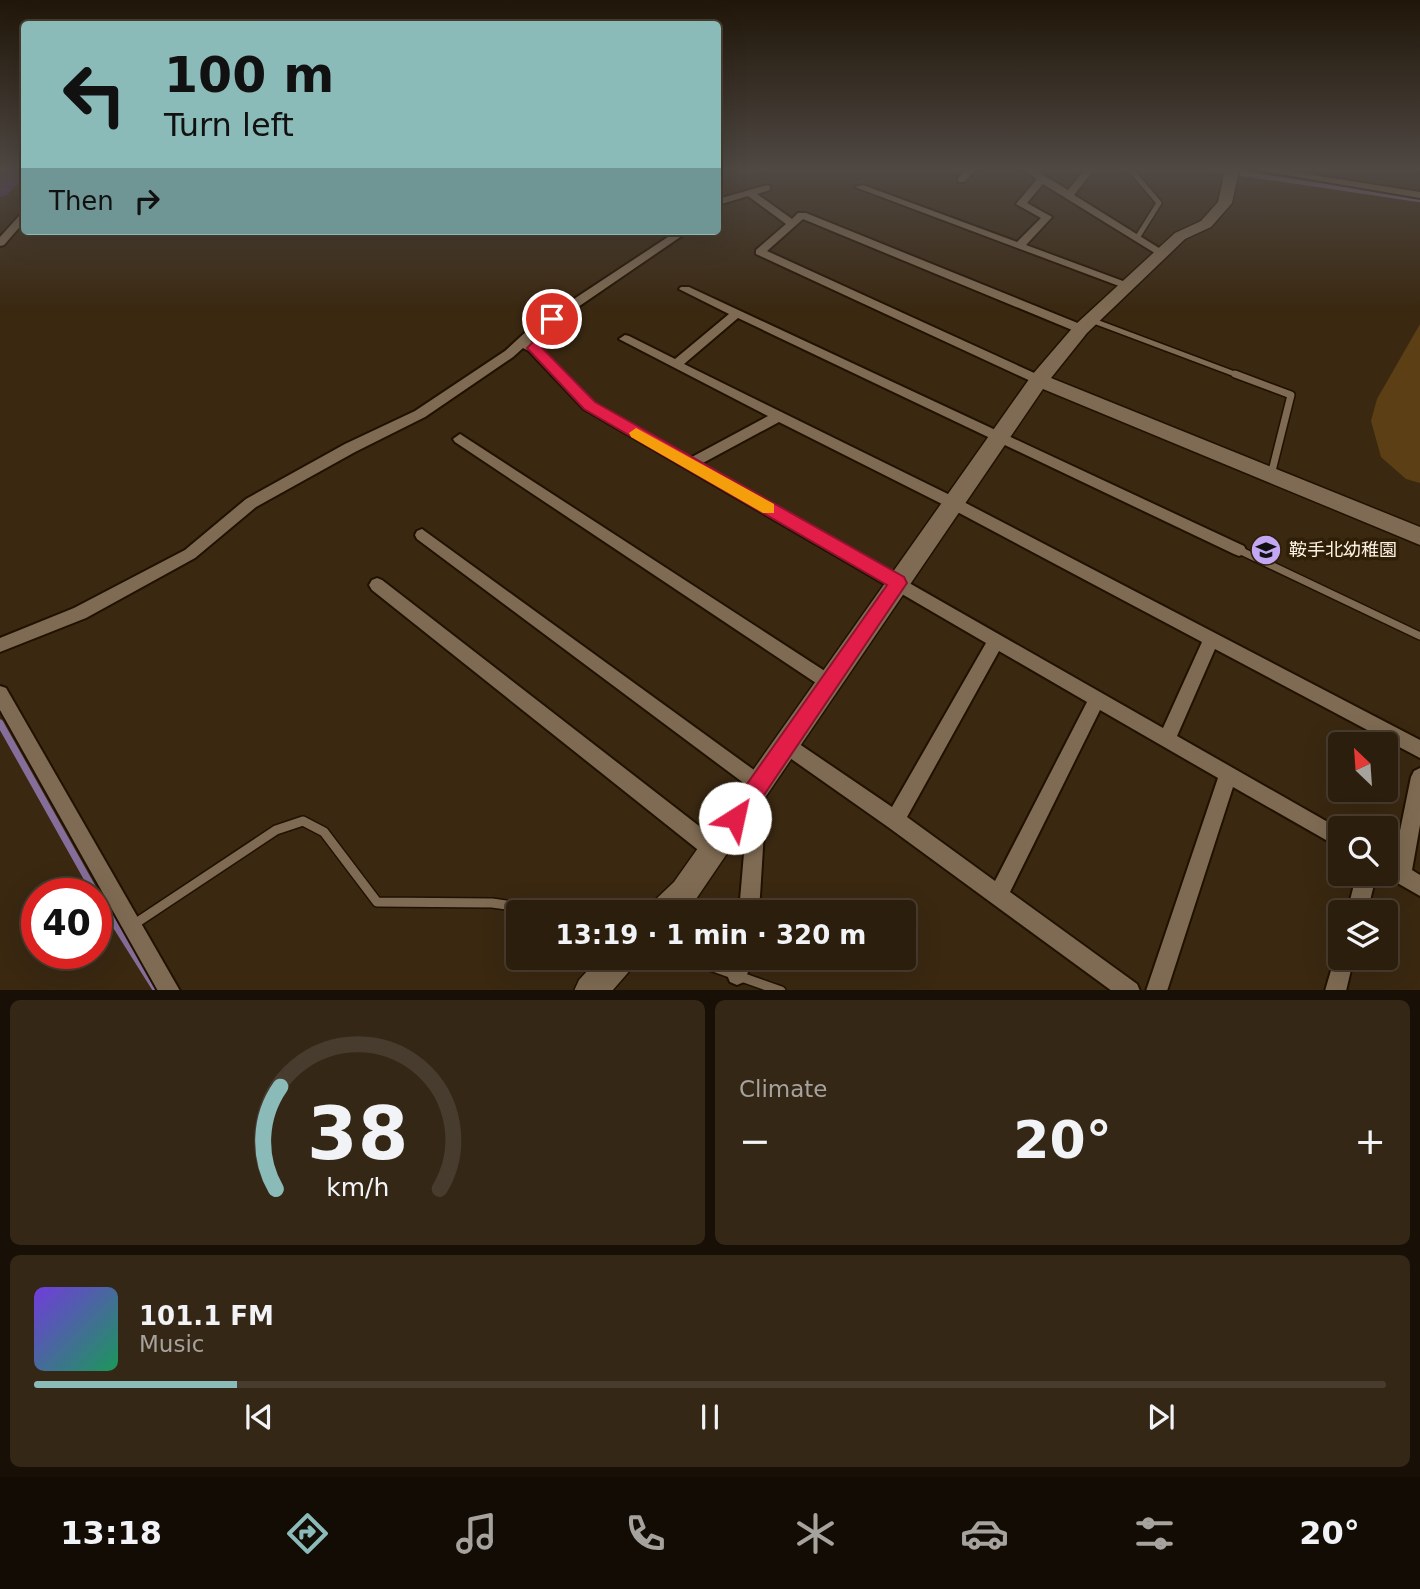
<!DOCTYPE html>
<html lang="en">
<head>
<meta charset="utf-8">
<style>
	body { margin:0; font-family:"DejaVu Sans","Noto Sans JP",sans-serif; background:#342716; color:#f1f3f6; height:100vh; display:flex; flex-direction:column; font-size:26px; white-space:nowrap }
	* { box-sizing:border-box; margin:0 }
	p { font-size:23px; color:#a6a29d }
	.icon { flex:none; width:38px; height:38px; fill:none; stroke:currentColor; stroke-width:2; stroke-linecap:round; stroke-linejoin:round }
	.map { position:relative; height:990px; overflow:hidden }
	.sheet { display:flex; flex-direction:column; gap:10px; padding:10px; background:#181007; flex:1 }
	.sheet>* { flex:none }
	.hud { position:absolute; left:21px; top:21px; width:700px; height:214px; border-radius:7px; box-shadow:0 7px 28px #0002,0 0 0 2px #483c2e; background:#8bbbb9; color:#111; overflow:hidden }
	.needle { width:46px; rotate:335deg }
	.tools { position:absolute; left:1328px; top:732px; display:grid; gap:14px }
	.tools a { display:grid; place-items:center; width:70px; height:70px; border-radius:7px; background:#2c1e0d; box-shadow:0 7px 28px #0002,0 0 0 2px #483c2e; font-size:35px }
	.speed { position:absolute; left:21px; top:878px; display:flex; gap:14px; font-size:35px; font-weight:700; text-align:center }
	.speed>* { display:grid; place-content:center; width:91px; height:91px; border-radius:50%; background:#2c1e0d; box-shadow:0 7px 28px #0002,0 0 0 2px #483c2e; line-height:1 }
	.speed .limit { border:10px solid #d22; background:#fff; color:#111 }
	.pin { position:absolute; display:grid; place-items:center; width:60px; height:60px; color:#fff; margin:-30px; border:4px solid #fff; border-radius:50%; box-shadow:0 2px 7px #0007 }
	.me { position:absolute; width:77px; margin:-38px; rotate:35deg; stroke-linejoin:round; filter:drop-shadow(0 0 5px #0008) }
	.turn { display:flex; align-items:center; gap:24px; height:147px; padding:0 28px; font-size:32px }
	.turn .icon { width:91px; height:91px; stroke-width:2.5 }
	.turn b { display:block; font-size:49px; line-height:60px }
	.then { display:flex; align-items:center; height:66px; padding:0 28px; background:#0003; gap:14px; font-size:26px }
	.big { font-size:52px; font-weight:700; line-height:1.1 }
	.sheet .tile { flex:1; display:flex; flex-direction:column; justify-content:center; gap:10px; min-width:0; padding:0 24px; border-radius:10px; background:#342716 }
	.sheet .dial { align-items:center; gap:0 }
	.dial svg { height:182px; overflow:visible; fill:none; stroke:#483c2e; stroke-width:7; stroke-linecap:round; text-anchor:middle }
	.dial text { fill:#f1f3f6; stroke:none }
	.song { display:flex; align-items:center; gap:21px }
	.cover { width:84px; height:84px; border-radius:10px; background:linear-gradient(135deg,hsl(260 70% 55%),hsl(150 70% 35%)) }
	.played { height:7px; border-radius:4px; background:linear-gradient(90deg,#8bbbb9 15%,#483c2e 15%) }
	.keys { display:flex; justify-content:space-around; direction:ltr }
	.heat { display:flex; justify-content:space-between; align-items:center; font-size:38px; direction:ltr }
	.sheet .tiles { flex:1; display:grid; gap:10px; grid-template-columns:1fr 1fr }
	.tile:last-child { grid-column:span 2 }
	.trip { position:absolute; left:506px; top:900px; width:410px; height:70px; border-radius:7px; background:#2c1e0d; box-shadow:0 7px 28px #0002,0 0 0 2px #483c2e; font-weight:700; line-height:70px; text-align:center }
	.tab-bar { display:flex; height:112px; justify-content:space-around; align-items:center; background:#120c05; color:#a6a29d }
	.tab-bar .icon { width:49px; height:49px }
	.tab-bar .selected { color:#8bbbb9 }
	.tab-bar b { font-size:32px; color:#f1f3f6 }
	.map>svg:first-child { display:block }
	.green { fill:#5c3f14 }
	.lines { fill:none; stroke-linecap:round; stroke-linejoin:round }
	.stream-far1 { stroke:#856e9a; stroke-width:4.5 }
	.stream { stroke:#856e9a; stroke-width:7 }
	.river { fill:#52367a; fill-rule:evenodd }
	.lane-far2-casing { stroke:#201100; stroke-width:8 }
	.lane-far1-casing { stroke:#201100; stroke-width:10 }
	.lane-casing { stroke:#201100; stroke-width:12 }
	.street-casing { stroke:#201100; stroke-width:4 }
	.secondary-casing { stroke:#201100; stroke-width:3 }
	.lane-far2 { stroke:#7f6b53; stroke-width:5 }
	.lane-far1 { stroke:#7f6b53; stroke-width:7 }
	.lane { stroke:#7f6b53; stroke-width:9 }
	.street { fill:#7f6b53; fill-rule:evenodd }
	.secondary { fill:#7f6b53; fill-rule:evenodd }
	.route { fill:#e11d48; stroke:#92132f; stroke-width:2 }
	.slow { fill:#f59e0b }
	.labels { text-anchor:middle; stroke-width:7; stroke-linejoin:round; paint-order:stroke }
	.poi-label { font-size:18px; fill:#fdf2e4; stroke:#2f1f07; text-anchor:start }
</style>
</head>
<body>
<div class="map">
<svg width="1420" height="991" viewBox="0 0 1420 991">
	<rect width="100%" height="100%" fill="#3a2811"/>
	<polygon class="green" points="1420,324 1420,483 1406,479 1381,457 1371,421 1377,399"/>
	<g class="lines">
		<polyline class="stream-far1" points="1217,170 1420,200"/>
		<g class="stream">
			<polyline points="0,723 96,894"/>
			<polyline points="96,894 157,991"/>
		</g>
		<polygon class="river" points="8,170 24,170 24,176 7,195 0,197 0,179"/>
		<g class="lane-far2-casing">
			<g id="lane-far2">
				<polyline points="1131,170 1159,203 1137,238"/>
				<polyline points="1091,320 1240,376"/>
			</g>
		</g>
		<g class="lane-far1-casing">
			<g id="lane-far1">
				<polyline points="1235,374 1291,395 1271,475"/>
				<polyline points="1239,550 1420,636"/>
			</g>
		</g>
		<g class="lane-casing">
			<g id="lane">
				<polyline points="133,925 276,830 303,821 324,832 377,902 492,903 558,912"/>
				<polyline points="685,957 781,991"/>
			</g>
		</g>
		<g class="street-casing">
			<g id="street">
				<polygon points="966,170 976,170 964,182 958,182 958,178"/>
				<polygon points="1024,170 1035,170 1068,190 1085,170 1094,170 1074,195 1167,253 1162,256 1158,255 1043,184 1027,203 1052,217 1026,245 1131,284 1131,288 1127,289 855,187 863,185 1017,242 1041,218 1016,204 1037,179"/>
				<polygon points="1257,170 1281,170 1420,192 1420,198"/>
				<polygon points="767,185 770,186 770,190 757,194 792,219 798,213 806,213 1085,326 1087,329 1085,332 1077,332 803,219 767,251 1043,377 1045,380 1043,383 1035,383 756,254 756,250 786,224 748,196 718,205 718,199"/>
				<polygon points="24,214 24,222 4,245 0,246 0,237 20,215"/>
				<path d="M677 231H689L559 320 555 335 540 348 594 403 690 458 768 416 619 339 625 335 629 336 675 359 729 314 679 289 681 287H689L1244 546 1246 550 1244 554 1239 556 1234 554 738 318 684 364 958 499 1420 740V758L1215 649 1177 736 1340 829V848L1233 787 1167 991H1146L1218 778 1100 710 1010 892 1137 984 1140 991H1112L888 827 780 751 777 745 780 739 786 736 792 739 892 807 986 643 584 409 529 351 523 348 513 357 425 417 355 452 256 507 195 558 86 618 0 652V638L74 608 185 550 246 499 345 444 415 411 505 351 530 328ZM546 329 532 342 530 341ZM779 422 948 507 1202 642 1163 728 701 464ZM999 651 1087 702 995 881 907 817Z"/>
				<polygon points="460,434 834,677 836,682 834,687 828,690 822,687 455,442 453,439"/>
				<polygon points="422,529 765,778 768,784 765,790 759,793 753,790 417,539 415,535 417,531"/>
				<polygon points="377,578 382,580 721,843 723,850 721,857 714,859 707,857 372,590 369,585 372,580"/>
				<polygon points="0,686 6,688 180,991 158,991 0,710"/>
				<polygon points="1420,768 1420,825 1412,870 1420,875 1420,896 1380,873 1386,873 1386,856 1394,860 1411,777 1414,771"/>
				<polygon points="746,794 752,797 765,815 759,912 739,912 747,818 737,803 740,797"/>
				<polygon points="1357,873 1377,873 1367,912 1347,912"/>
				<polygon points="1340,948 1340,957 1354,957 1346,991 1325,991 1337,950"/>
				<polygon points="734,957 754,957 744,982 737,985 730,982 727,975"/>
			</g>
		</g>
		<g class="secondary-casing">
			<g id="secondary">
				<polygon points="1225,170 1239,170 1232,203 1211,227 1185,239 1087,333 1051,378 1420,527 1420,545 1043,389 694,902 686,912 650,912 654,901 674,882 1032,375 1075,325 1175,233 1201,221 1218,202"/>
				<polygon points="600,957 636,957 632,968 612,991 574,991 579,980"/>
			</g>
		</g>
		<use href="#lane-far2" class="lane-far2"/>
		<use href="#lane-far1" class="lane-far1"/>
		<use href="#lane" class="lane"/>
		<use href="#street" class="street"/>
		<use href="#secondary" class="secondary"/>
	</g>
	<linearGradient id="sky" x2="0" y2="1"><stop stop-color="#201609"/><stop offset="0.55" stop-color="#4f4843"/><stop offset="1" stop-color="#4f4843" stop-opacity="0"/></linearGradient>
	<rect width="1420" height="309" fill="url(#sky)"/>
	<polygon class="route" points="552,315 559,319 558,332 542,348 595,402 904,577 907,583 743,826 735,829 728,826 725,818 728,811 887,585 584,409 527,348 545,330 546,319"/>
	<polygon class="slow" points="636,428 774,504 774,513 763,513 631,437 629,433"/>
	<defs>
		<g id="school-disc" transform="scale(1.575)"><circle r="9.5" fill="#c3a7f2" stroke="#2f1f07"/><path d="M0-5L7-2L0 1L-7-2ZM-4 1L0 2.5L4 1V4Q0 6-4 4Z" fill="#111"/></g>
	</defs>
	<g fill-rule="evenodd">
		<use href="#school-disc" x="1266" y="550"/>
	</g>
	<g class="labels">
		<g class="poi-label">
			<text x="1289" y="556">鞍手北幼稚園</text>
		</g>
	</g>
</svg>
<div class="tools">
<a><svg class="needle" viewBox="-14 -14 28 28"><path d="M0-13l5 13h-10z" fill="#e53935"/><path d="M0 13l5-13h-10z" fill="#a6a29d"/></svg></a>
<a><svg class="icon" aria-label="search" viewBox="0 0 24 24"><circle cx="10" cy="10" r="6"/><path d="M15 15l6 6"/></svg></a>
<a><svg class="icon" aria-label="layers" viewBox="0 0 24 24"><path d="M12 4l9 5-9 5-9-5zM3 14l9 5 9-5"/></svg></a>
</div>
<div class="speed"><div class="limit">40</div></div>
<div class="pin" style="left:552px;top:319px;background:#d93025"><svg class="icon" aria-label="arrive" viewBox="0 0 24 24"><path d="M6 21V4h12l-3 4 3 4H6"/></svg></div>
<svg class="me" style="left:735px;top:818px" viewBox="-20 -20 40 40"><circle r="19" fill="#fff"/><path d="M0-13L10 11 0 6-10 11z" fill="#e11d48"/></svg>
<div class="trip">13:19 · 1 min · 320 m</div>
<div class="hud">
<div class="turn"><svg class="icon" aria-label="left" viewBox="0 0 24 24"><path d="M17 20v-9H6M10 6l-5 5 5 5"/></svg><div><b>100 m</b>Turn left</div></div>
<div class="then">Then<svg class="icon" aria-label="right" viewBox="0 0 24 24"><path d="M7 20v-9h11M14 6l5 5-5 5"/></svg></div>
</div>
</div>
<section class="sheet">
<div class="tiles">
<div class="tile dial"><svg viewBox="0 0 100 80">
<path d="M14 69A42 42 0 1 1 86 69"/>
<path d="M14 69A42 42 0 0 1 16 24" stroke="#8bbbb9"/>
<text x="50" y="56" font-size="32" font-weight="700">38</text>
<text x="50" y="72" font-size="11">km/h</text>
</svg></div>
<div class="tile"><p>Climate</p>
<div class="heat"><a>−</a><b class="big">20°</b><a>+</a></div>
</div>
<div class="tile">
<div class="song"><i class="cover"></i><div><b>101.1 FM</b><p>Music</p></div></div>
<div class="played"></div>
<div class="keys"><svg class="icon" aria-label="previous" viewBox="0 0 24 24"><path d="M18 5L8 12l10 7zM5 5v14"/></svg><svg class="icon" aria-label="pause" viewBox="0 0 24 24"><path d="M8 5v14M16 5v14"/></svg><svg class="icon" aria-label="next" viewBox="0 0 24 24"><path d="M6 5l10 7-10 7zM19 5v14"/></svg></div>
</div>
</div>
</section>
<nav class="tab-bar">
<b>13:18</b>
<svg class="icon selected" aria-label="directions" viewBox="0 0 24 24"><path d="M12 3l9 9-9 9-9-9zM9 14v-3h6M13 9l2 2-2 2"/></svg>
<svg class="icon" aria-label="music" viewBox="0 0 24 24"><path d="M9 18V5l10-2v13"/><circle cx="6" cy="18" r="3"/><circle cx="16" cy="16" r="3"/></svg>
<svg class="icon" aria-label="phone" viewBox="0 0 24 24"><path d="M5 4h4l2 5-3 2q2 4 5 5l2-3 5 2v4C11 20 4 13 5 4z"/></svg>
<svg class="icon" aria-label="climate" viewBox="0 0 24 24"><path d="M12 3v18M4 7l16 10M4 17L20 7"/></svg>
<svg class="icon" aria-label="car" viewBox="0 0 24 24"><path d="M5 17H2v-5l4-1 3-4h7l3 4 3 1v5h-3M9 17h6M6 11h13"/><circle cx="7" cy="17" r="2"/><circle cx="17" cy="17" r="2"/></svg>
<svg class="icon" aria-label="filters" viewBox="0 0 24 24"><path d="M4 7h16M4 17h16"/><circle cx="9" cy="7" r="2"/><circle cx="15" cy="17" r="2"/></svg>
<b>20°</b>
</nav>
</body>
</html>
